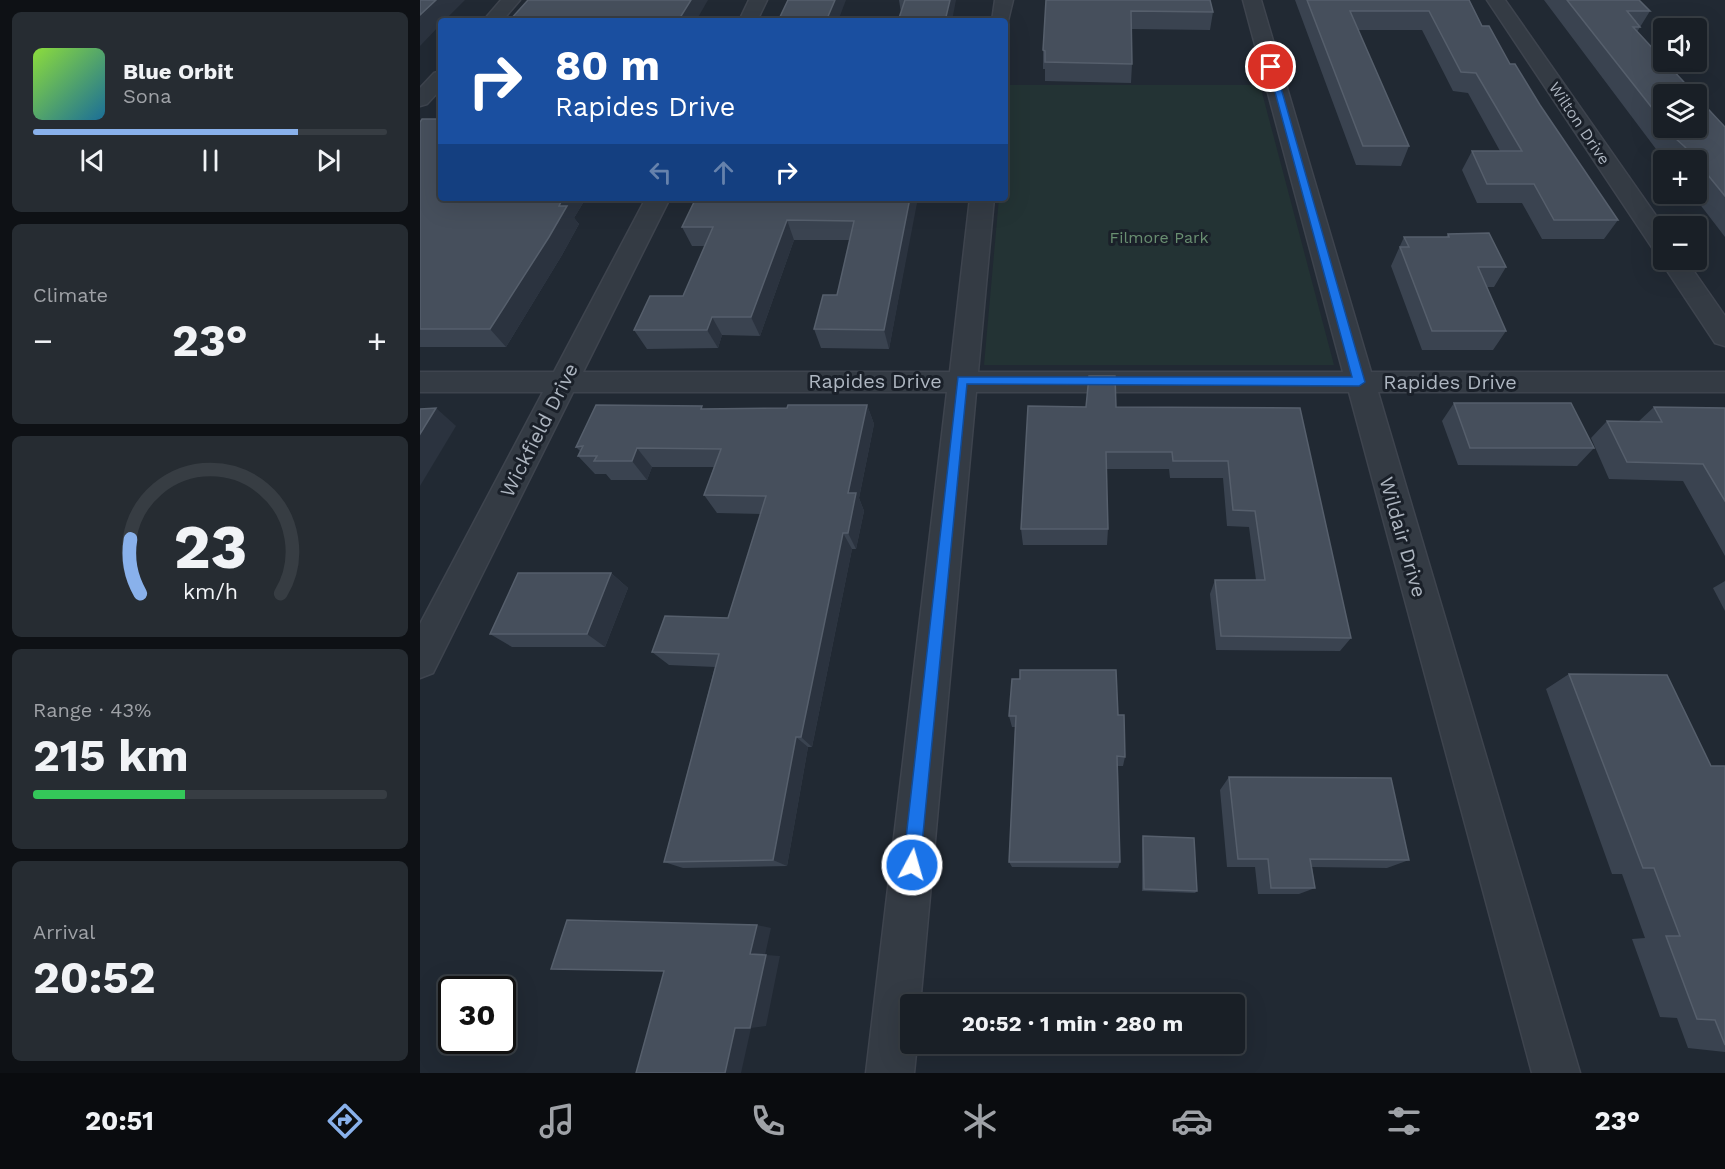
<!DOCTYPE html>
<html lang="en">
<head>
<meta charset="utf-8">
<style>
	body { margin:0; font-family:"Work Sans",sans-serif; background:#262c32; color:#f1f3f6; height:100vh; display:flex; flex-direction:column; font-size:22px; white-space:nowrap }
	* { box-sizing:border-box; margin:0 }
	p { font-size:20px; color:#9fa2a7 }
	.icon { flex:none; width:33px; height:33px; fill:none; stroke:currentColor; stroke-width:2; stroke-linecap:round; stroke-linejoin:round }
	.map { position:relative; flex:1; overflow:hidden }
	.drawer { display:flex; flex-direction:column; gap:12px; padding:12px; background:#0e1115; width:420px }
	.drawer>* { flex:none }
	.top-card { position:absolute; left:18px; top:18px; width:570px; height:183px; border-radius:6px; box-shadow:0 6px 24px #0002,0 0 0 2px #373d43; background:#1a4fa0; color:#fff; overflow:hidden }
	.controls { position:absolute; left:1233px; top:18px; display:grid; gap:12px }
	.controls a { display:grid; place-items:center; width:54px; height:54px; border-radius:6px; background:#191f26; box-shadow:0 6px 24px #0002,0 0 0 2px #373d43; font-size:30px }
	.speed { position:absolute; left:18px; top:976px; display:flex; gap:12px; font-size:30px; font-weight:700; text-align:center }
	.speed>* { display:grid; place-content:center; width:78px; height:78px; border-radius:50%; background:#191f26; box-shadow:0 6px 24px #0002,0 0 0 2px #373d43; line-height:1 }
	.speed .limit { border:3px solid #111; border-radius:9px; background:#fff; color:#111 }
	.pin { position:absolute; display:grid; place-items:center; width:51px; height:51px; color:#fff; margin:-26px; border:3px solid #fff; border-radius:50%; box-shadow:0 2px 6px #0007 }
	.me { position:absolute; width:66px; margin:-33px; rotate:6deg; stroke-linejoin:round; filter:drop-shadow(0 0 4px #0008) }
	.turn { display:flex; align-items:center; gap:21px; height:126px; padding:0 18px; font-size:27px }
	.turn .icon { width:78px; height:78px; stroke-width:2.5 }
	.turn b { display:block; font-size:42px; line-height:51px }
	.lanes { display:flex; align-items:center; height:57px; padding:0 18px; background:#0003; justify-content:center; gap:30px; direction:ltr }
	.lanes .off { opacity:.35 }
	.big { font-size:45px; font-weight:700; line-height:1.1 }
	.drawer .widget { flex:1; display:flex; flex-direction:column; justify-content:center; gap:9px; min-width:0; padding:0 21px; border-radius:9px; background:#262c32 }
	.drawer .dial { align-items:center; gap:0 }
	.dial svg { height:156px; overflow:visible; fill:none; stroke:#373d43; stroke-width:7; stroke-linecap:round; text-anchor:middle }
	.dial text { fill:#f1f3f6; stroke:none }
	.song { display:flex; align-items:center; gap:18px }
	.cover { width:72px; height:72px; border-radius:9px; background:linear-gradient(135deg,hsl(90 70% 55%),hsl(200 70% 35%)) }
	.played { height:6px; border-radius:3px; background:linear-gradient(90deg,#89b1eb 75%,#373d43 75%) }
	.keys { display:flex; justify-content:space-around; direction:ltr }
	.heat { display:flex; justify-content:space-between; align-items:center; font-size:33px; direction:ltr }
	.charge { height:9px; border-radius:4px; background:linear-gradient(90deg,#34c759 43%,#373d43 0) }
	.trip { position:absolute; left:480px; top:994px; width:345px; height:60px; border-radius:6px; background:#191f26; box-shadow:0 6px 24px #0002,0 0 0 2px #373d43; font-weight:700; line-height:60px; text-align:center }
	.tabs { display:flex; height:96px; justify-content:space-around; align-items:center; background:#0a0c0f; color:#9fa2a7 }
	.tabs .icon { width:42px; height:42px }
	.tabs .current { color:#89b1eb }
	.tabs b { font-size:27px; color:#f1f3f6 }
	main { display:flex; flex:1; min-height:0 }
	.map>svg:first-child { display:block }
	.green { fill:#233334 }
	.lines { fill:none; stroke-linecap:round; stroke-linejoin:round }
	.minor-casing { stroke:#3e444e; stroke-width:3 }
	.minor { fill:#343b44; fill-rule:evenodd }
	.wall { fill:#3a4350 }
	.shaded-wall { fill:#2b333f }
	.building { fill:#464f5c; stroke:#565f6c; stroke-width:1.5 }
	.route { fill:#1a73e8; stroke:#114b97; stroke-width:1.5 }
	.labels { text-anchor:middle; stroke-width:6; stroke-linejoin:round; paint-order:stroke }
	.far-street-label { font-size:16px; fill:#aeb6c1; stroke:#1a2029 }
	.far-park-label { font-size:16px; fill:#698f71; stroke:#1a2029 }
	.street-label { font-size:20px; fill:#aeb6c1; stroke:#1a2029 }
</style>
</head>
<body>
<main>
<section class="drawer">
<div class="widget">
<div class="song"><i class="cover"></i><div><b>Blue Orbit</b><p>Sona</p></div></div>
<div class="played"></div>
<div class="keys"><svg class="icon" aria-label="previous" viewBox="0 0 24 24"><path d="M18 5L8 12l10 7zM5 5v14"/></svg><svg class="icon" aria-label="pause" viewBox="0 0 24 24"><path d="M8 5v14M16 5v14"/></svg><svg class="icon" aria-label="next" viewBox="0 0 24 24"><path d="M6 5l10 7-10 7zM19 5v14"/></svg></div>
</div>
<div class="widget"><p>Climate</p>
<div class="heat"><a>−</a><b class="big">23°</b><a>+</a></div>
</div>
<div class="widget dial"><svg viewBox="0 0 100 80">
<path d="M14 69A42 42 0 1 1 86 69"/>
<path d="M14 69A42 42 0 0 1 9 41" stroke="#89b1eb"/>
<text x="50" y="56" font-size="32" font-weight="700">23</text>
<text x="50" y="72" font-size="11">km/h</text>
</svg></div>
<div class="widget"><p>Range · 43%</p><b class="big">215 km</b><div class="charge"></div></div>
<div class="widget"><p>Arrival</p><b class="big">20:52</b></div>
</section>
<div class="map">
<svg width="1305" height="1073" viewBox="0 0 1305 1073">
	<rect width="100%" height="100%" fill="#212933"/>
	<polygon class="green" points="590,85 840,85 914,365 564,365 579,198 585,198 585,135"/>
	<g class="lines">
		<g class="minor-casing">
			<g id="minor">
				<polygon points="81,0 100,0 82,21 63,21"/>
				<polygon points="329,0 347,0 337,21 319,21"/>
				<polygon points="575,0 593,0 587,25 585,25 585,21 572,21"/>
				<polygon points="823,0 841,0 951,372 1305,372 1305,392 958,392 1160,1073 1112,1073 929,392 556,392 500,1005 490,1005 490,1044 497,1044 494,1073 446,1073 527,392 153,392 13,673 0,678 0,624 123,392 0,392 0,372 134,372 226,198 250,198 163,372 530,372 550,198 574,198 558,372 923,372"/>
				<polygon points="1067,0 1085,0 1244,227 1244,254 1235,252"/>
				<polygon points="21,71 21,89 7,104 0,106 0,88 14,73"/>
				<polygon points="1244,255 1244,260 1266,260 1305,316 1305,346 1295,343 1240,260"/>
			</g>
		</g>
		<use href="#minor" class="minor"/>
	</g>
	<g class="wall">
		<polygon points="479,0 536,0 481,13"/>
		<polygon points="626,0 793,12 790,30 711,29 712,64 711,83 625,81 625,69 623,69 623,50"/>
		<polygon points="875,0 1049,0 1062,26 1090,64 1120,105 1198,220 1184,239 1122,239 1102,203 1057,203 1042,170 1052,151 1080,151 1048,93 1033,91 1002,30 938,30 989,146 981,166 936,165"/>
		<polygon points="1124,0 1219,0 1230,11 1217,32 1244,94 1244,128 1305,127 1305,237 1272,194 1276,194 1276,160 1245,160 1242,157"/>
		<polygon points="0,122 21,198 166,198 154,218 159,224 142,255 86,347 0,347"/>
		<polygon points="276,198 494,214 469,349 401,348 394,329 417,295 430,240 374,240 340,336 302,335 298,348 227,349 214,330 263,296 285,246 272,246 262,227"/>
		<polygon points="1028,234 1086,267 1074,287 1066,287 1086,331 1073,350 1002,350 971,266 984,237 1026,237"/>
		<polygon points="1034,403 1174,448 1157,466 1038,465 1022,421"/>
		<polygon points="447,405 454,424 439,498 444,511 436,549 432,549 392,747 388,747 367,866 263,868 244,862 295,667 249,665 232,652 308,618 341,514 297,513 284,495 294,467 232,467 227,480 191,480 186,474 175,474 158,456 160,451 156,447 284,409 367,408"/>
		<polygon points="696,407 880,408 931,638 920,651 796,650 790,594 795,580 836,580 829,527 807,526 803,478 750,478 749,469 686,469 688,529 687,545 603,545 601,529"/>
		<polygon points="1234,407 1305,408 1305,556 1263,481 1189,479 1171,438 1187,421 1218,422"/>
		<polygon points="191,573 208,588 185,647 92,647 70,634"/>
		<polygon points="1305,581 1305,611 1293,588"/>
		<polygon points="1149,674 1291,766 1305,766 1305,1052 1268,1048 1257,1018 1240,1017 1212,939 1225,938 1202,874 1192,874 1126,689"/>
		<polygon points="698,715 705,757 703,766 698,766 700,862 698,868 592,867 589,862 595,727 592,727 589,716"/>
		<polygon points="809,777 989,860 967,868 892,867 895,888 879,894 838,894 835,867 807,867 800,790"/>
		<polygon points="723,836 777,891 775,893 722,891 722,839"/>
	</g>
	<g class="shaded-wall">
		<polygon points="16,0 45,0 24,21 21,21 21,24 0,46 0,15"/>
		<polygon points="271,0 288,0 276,21 258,21"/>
		<polygon points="415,0 426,0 418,21 406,21"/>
		<polygon points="530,0 536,0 532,21 525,21"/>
		<polygon points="143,198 166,198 154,218 159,224 142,255 86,347 70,329"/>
		<polygon points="490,198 498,198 469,349 464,330"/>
		<polygon points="367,220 374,240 340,336 331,317"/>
		<polygon points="292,317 302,335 298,348 287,330"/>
		<polygon points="447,405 454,424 439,498 444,511 436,549 428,533 428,493"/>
		<polygon points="16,408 36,426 0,486 0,434"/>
		<polygon points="217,448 232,467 227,480 212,461"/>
		<polygon points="423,533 432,549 392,747 381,737"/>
		<polygon points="191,573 208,588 185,647 167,634"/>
		<polygon points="376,737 388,747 367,866 353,860"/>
		<polygon points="337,925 351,928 345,955 330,954"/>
		<polygon points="346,955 360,956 346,1026 331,1028 321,1073 305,1073 315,1028"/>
	</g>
	<g class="building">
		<polygon points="0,0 16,0 0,15"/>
		<polygon points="108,0 271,0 258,21 89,21"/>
		<polygon points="368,0 415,0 406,21 358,21"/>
		<polygon points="485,0 530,0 525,21 478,21"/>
		<polygon points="626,0 790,0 793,12 711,11 712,64 625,62 625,51 623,50"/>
		<polygon points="887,0 1049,0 1062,26 1069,26 1090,64 1095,64 1120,105 1198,220 1134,220 1114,184 1067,184 1052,151 1102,151 1056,73 1041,72 1009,11 930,11 989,146 943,146"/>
		<polygon points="1147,0 1219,0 1230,11 1207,11 1220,27 1213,27 1275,94 1244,94 1244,123"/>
		<polygon points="1276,96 1305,127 1305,196 1265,147 1255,138 1247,128 1276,128"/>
		<polygon points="2,119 21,119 21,198 143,198 139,206 147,206 129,237 70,329 0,329 0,122"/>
		<polygon points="276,198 490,198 464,330 394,329 403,295 417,295 434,221 367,220 331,317 292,317 287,330 214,330 230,296 263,296 293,227 262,227"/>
		<polygon points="1069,233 1086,267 1058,267 1086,331 1012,331 980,247 989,247 984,237 1029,237 1028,234"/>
		<polygon points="669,376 695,376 696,407 880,408 931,638 801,636 795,580 845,580 835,511 813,510 808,461 753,461 752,452 686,452 688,529 601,529 608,406 666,407"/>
		<polygon points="1034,403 1151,403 1174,448 1050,448"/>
		<polygon points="176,405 282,406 281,409 367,408 368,405 447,405 428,493 436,493 428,533 423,533 381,737 376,737 353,860 244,862 299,654 232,652 245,616 308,618 346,496 284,495 301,449 217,448 212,461 174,461 177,456 158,456 163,446 156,447"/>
		<polygon points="1234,407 1305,408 1305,501 1283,464 1207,462 1187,421 1242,422"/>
		<polygon points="16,408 0,434 0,409"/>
		<polygon points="98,573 191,573 167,634 70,634"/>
		<polygon points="600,670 696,670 698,715 704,715 705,757 697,756 700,862 589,862 596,716 589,716 592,679 600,679"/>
		<polygon points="1149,674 1247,675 1291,766 1305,766 1305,1045 1295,1020 1277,1019 1246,936 1260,936 1234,868 1223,868"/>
		<polygon points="809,777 971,778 989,860 890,859 895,888 851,888 848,859 818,859"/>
		<polygon points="723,836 774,838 777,891 724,889"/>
		<polygon points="147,920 337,925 330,954 346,955 330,1028 315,1028 305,1073 216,1073 244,971 131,969"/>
	</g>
	<polygon class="route" points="848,66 855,67 945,382 939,386 547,384 500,865 498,871 492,874 485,871 483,865 538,377 932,377"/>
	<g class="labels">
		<g class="far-street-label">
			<text transform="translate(1160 123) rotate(56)" y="6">Wilton Drive</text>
		</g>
		<g class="far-park-label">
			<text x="739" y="243">Filmore Park</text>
		</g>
		<g class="street-label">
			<text x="455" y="388">Rapides Drive</text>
			<text x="1030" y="389">Rapides Drive</text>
			<text transform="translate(119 430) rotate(-63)" y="7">Wickfield Drive</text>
			<text transform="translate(983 537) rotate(74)" y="7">Wildair Drive</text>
		</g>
	</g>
</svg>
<div class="controls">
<a><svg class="icon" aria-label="sound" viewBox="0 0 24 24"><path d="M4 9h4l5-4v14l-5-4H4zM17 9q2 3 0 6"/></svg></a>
<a><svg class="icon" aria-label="layers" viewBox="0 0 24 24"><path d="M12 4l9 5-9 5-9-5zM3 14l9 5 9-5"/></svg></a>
<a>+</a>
<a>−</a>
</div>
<div class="speed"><div class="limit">30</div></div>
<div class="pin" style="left:851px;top:67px;background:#d93025"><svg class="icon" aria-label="arrive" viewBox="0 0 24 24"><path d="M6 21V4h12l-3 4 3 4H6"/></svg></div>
<svg class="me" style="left:492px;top:865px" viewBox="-20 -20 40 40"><circle r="17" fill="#1a73e8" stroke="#fff" stroke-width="3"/><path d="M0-11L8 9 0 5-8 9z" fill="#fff"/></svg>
<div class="trip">20:52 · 1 min · 280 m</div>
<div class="top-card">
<div class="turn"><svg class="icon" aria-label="right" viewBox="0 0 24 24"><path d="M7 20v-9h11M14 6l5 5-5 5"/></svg><div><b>80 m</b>Rapides Drive</div></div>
<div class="lanes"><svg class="icon off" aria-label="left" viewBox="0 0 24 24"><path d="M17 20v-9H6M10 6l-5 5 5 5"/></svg><svg class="icon off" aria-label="ahead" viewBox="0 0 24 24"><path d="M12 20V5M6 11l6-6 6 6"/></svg><svg class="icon" aria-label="right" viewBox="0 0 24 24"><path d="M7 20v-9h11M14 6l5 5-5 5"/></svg></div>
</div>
</div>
</main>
<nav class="tabs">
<b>20:51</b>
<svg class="icon current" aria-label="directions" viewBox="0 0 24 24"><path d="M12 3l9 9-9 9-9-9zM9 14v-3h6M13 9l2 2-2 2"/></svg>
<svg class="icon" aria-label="music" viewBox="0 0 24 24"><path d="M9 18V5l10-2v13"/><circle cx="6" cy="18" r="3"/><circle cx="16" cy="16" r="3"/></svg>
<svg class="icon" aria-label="phone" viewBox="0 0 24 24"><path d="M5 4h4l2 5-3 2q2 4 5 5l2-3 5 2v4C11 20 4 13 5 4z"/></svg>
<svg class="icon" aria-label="climate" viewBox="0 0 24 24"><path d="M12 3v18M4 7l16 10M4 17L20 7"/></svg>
<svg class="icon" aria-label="car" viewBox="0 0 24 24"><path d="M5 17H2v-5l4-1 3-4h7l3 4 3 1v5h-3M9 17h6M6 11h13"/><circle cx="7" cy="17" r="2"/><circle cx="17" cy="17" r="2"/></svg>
<svg class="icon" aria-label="filters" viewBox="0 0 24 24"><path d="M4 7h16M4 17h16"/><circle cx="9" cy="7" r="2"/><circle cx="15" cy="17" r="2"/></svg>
<b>23°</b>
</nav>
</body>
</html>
